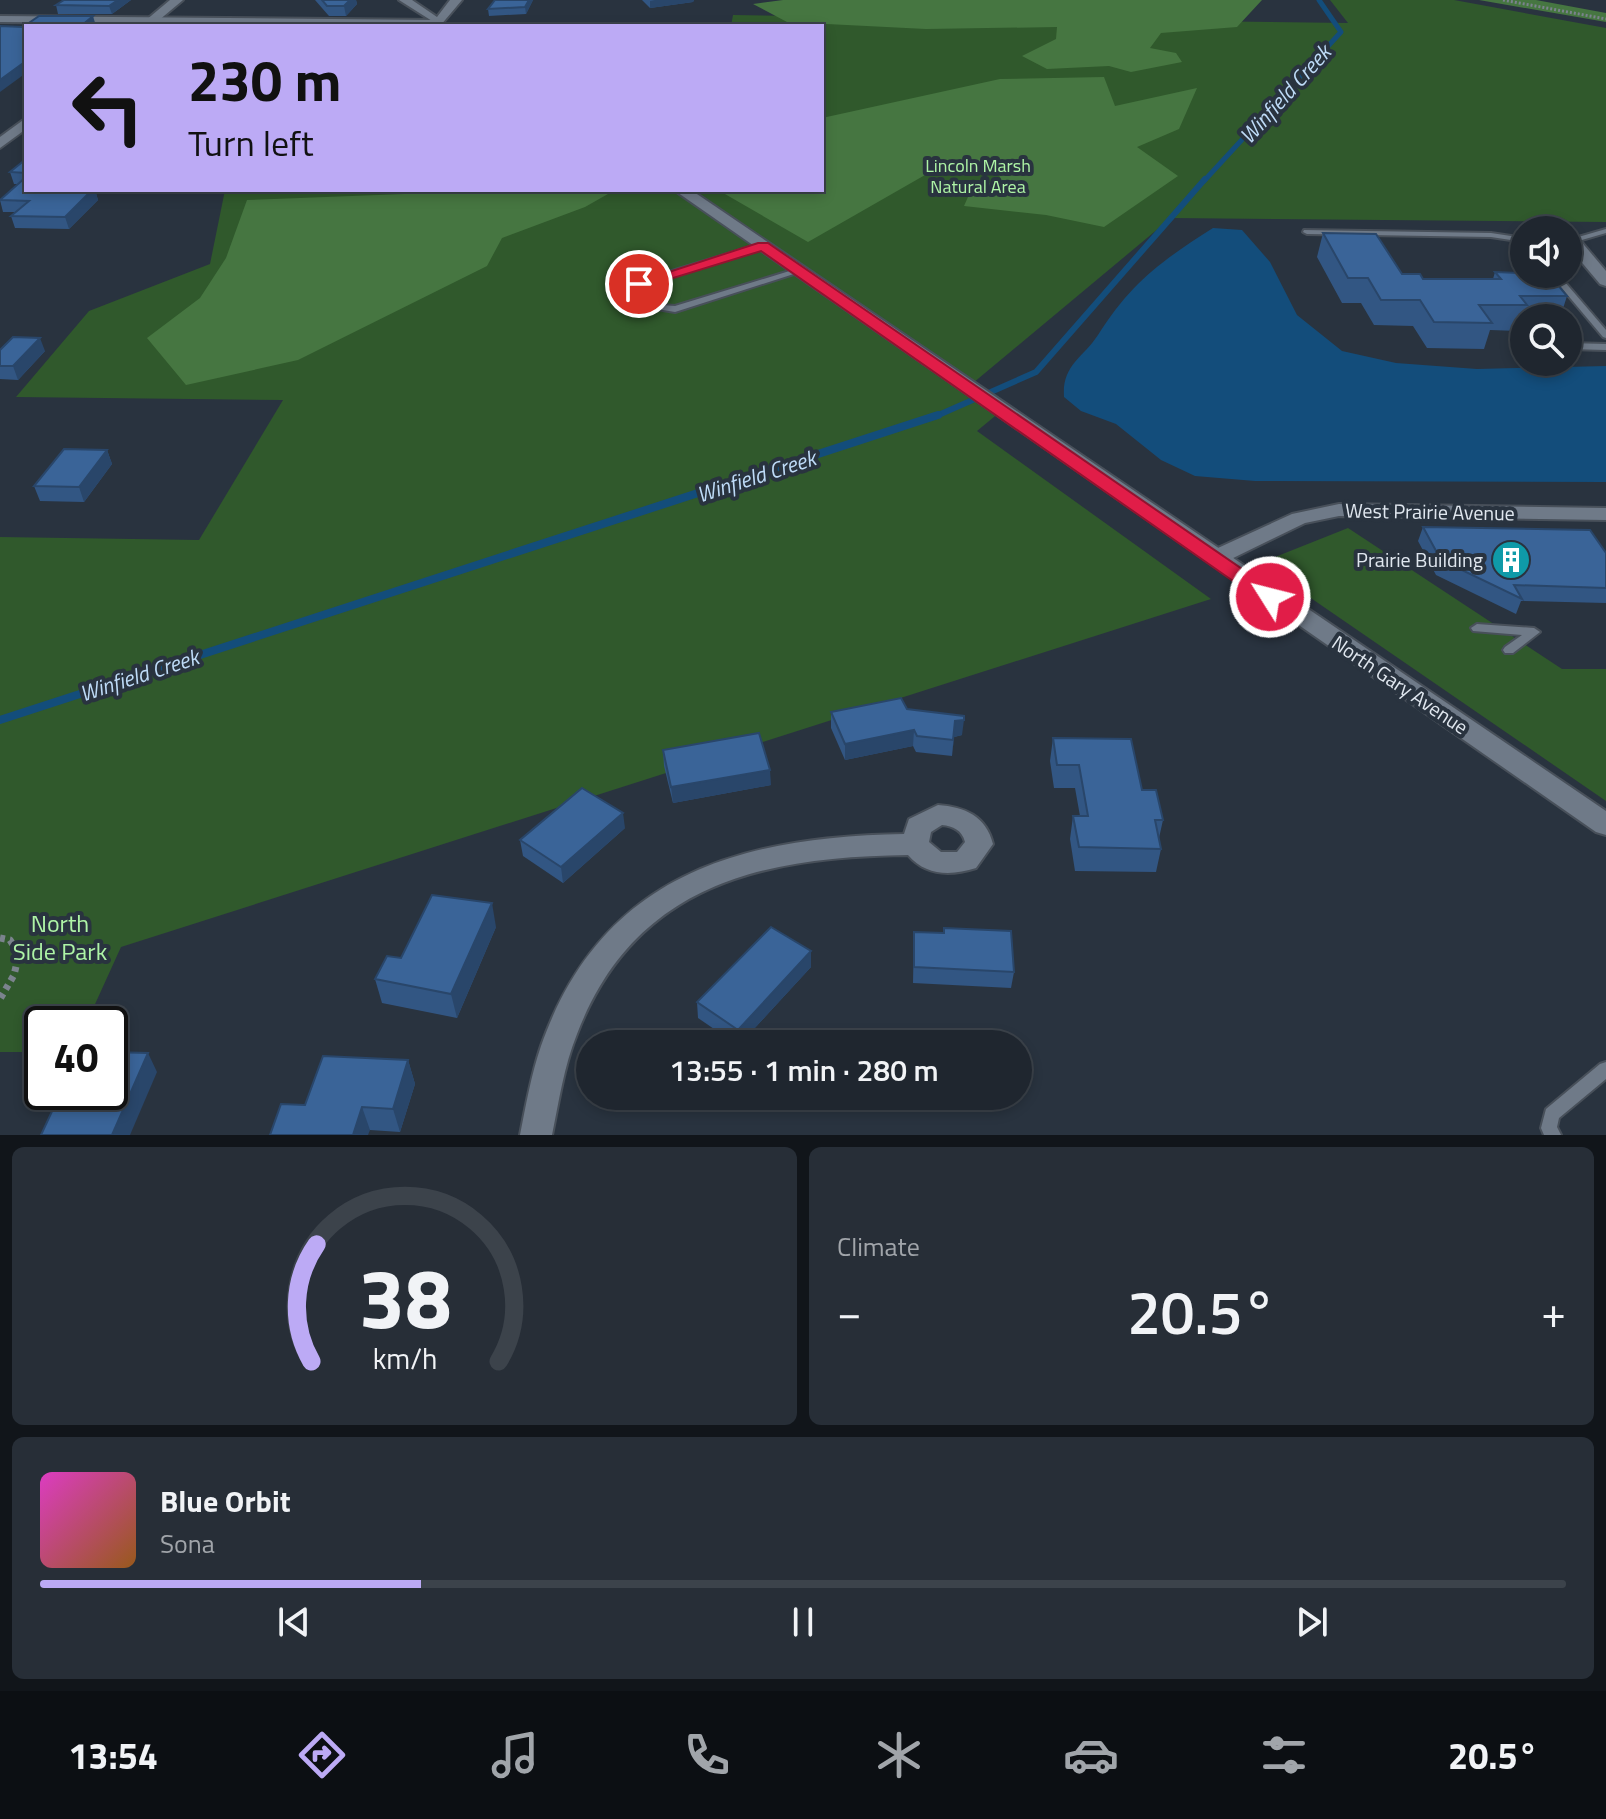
<!DOCTYPE html>
<html lang="en">
<head>
<meta charset="utf-8">
<style>
	body { margin:0; font-family:"Titillium Web",sans-serif; background:#272e37; color:#f1f3f6; height:100vh; display:flex; flex-direction:column; font-size:30px; white-space:nowrap }
	* { box-sizing:border-box; margin:0 }
	p { font-size:26px; color:#a1a5aa }
	.icon { flex:none; width:44px; height:44px; fill:none; stroke:currentColor; stroke-width:2; stroke-linecap:round; stroke-linejoin:round }
	.map { position:relative; height:1135px; overflow:hidden }
	.sheet { display:flex; flex-direction:column; gap:12px; padding:12px; background:#11151a; flex:1 }
	.sheet>* { flex:none }
	.top-card { position:absolute; left:24px; top:24px; width:800px; height:168px; border-radius:0px; box-shadow:0 4px 12px #0003,0 0 0 2px #3c434b; background:#bcaaf5; color:#111; overflow:hidden }
	.fabs { position:absolute; left:1510px; top:216px; display:grid; gap:16px }
	.fabs a { display:grid; place-items:center; width:72px; height:72px; border-radius:50%; background:#1f262f; box-shadow:0 4px 12px #0003,0 0 0 2px #3c434b; font-size:40px }
	.speed { position:absolute; left:24px; top:1006px; display:flex; gap:16px; font-size:40px; font-weight:700; text-align:center }
	.speed>* { display:grid; place-content:center; width:104px; height:104px; border-radius:50%; background:#1f262f; box-shadow:0 4px 12px #0003,0 0 0 2px #3c434b; line-height:1 }
	.speed .limit { border:4px solid #111; border-radius:12px; background:#fff; color:#111 }
	.pin { position:absolute; display:grid; place-items:center; width:68px; height:68px; color:#fff; margin:-34px; border:4px solid #fff; border-radius:50%; box-shadow:0 2px 8px #0007 }
	.me { position:absolute; width:88px; margin:-44px; rotate:306deg; stroke-linejoin:round; filter:drop-shadow(0 0 6px #0008) }
	.turn { display:flex; align-items:center; gap:28px; height:168px; padding:0 32px; font-size:36px }
	.turn .icon { width:104px; height:104px; stroke-width:2.5 }
	.turn b { display:block; font-size:56px; line-height:68px }
	.big { font-size:60px; font-weight:600; line-height:1.1 }
	.sheet .tile { flex:1; display:flex; flex-direction:column; justify-content:center; gap:12px; min-width:0; padding:0 28px; border-radius:12px; background:#272e37 }
	.sheet .dial { align-items:center; gap:0 }
	.dial svg { height:208px; overflow:visible; fill:none; stroke:#3c434b; stroke-width:7; stroke-linecap:round; text-anchor:middle }
	.dial text { fill:#f1f3f6; stroke:none }
	.song { display:flex; align-items:center; gap:24px }
	.cover { width:96px; height:96px; border-radius:12px; background:linear-gradient(135deg,hsl(310 70% 55%),hsl(30 70% 35%)) }
	.played { height:8px; border-radius:4px; background:linear-gradient(90deg,#bcaaf5 25%,#3c434b 25%) }
	.keys { display:flex; justify-content:space-around; direction:ltr }
	.heat { display:flex; justify-content:space-between; align-items:center; font-size:44px; direction:ltr }
	.sheet .tiles { flex:1; display:grid; gap:12px; grid-template-columns:1fr 1fr }
	.tile:last-child { grid-column:span 2 }
	.trip { position:absolute; left:576px; top:1030px; width:456px; height:80px; border-radius:40px; background:#1f262f; box-shadow:0 4px 12px #0003,0 0 0 2px #3c434b; font-weight:600; line-height:80px; text-align:center }
	.tabs { display:flex; height:128px; justify-content:space-around; align-items:center; background:#0c0f13; color:#a1a5aa }
	.tabs .icon { width:56px; height:56px }
	.tabs .active { color:#bcaaf5 }
	.tabs b { font-size:36px; color:#f1f3f6 }
	.map>svg:first-child { display:block }
	.green { fill:#30592c }
	.forest { fill:#467641 }
	.water { fill:#134d7b }
	.lines { fill:none; stroke-linecap:round; stroke-linejoin:round }
	.stream-far2 { stroke:#134d7b; stroke-width:5 }
	.stream-far1 { stroke:#134d7b; stroke-width:6 }
	.stream { stroke:#134d7b; stroke-width:8 }
	.service-casing { stroke:#48505a; stroke-width:4 }
	.minor-casing { stroke:#48505a; stroke-width:4 }
	.tertiary-casing { stroke:#48505a; stroke-width:4 }
	.path-far1 { stroke:#7b838d; stroke-width:3; stroke-dasharray:2 2; stroke-linecap:butt }
	.path { stroke:#7b838d; stroke-width:7; stroke-dasharray:5 5; stroke-linecap:butt }
	.service { fill:#6f7a88; fill-rule:evenodd }
	.minor { fill:#6f7a88; fill-rule:evenodd }
	.tertiary { fill:#6f7a88; fill-rule:evenodd }
	.wall { fill:#325683 }
	.shaded-wall { fill:#29466a }
	.building { fill:#3a6498; stroke:#29466a; stroke-width:2 }
	.route { fill:#e11d48; stroke:#92132f; stroke-width:2 }
	.labels { text-anchor:middle; stroke-width:8; stroke-linejoin:round; paint-order:stroke }
	.far-park-label { font-size:18px; fill:#aef4a6; stroke:#29333f }
	.street-label { font-size:20px; fill:#e0e7ef; stroke:#29333f }
	.poi-label { font-size:20px; fill:#e0e7ef; stroke:#29333f; text-anchor:end }
	.water-label { font-size:22px; font-style:italic; fill:#bedbf7; stroke:#29333f }
	.near-park-label { font-size:24px; fill:#aef4a6; stroke:#29333f }
</style>
</head>
<body>
<div class="map">
<svg width="1606" height="1135" viewBox="0 0 1606 1135">
	<rect width="100%" height="100%" fill="#29333f"/>
	<g class="green">
		<polygon points="1330,0 1454,0 1606,28 1606,222 1171,218 967,388 1000,412 977,431 1211,599 121,947 86,1024 42,1024 42,1052 0,1052 0,537 199,540 283,400 16,397 89,311 210,264 225,190 822,190 822,26 731,26 733,15 1348,23"/>
		<polygon points="1348,528 1562,669 1606,669 1606,801 1260,563"/>
	</g>
	<g class="forest">
		<polygon points="783,0 1262,0 1237,27 1161,33 1150,48 1176,53 1182,62 1131,72 1109,66 1047,69 1022,56 1056,39 1057,27 926,29 787,22 753,4"/>
		<polygon points="1479,0 1536,0 1606,13 1606,22"/>
		<polygon points="1104,77 1115,106 1197,88 1179,129 1137,147 1178,176 1104,227 1046,215 964,206 971,190 1001,179 992,163 932,171 808,242 718,190 822,190 822,118 1000,79"/>
		<polygon points="420,190 615,190 585,207 502,238 487,266 298,360 186,385 147,338 200,298 226,258 247,200 404,194"/>
	</g>
	<path class="water" d="M1213 228 1242 230 1270 262 1297 315 1342 351 1396 363 1477 369 1606 366V482L1255 481 1195 476 1161 460 1116 424 1081 411 1064 397C1062 365 1082 359 1098 335 1131 283 1161 261 1213 228Z"/>
	<g class="lines">
		<polyline class="stream-far2" points="1204,181 1341,32 1319,0"/>
		<polyline class="stream-far1" points="934,417 1036,372 1205,179"/>
		<polyline class="stream" points="0,720 938,415"/>
		<g class="service-casing">
			<g id="service">
				<polygon points="1606,229 1606,233 1568,244 1568,240"/>
				<polygon points="1304,230 1491,233 1524,238 1524,242 1491,237 1307,234 1303,232"/>
				<polygon points="760,244 767,246 643,285 644,298 662,305 675,306 796,269 802,269 803,271 675,312 657,309 636,299 636,282"/>
				<polygon points="1550,274 1558,274 1606,330 1606,338 1603,337"/>
				<polygon points="1524,343 1524,349 1515,348 1514,346 1515,344"/>
				<polygon points="1568,343 1606,344 1606,350 1568,349"/>
				<polygon points="1477,624 1534,628 1540,632 1513,653 1505,653 1503,650 1505,647 1522,635 1473,631 1471,628"/>
				<polygon points="1606,1062 1606,1079 1559,1118 1557,1127 1561,1135 1544,1135 1541,1128 1546,1109 1600,1064"/>
			</g>
		</g>
		<g class="minor-casing">
			<g id="minor">
				<polygon points="170,0 183,0 152,26 139,26"/>
				<polygon points="399,0 412,0 437,17 450,0 462,0 440,26"/>
				<polygon points="26,118 26,129 0,148 0,137"/>
				<polygon points="1568,239 1579,239 1606,271 1606,286 1600,284 1568,246"/>
				<polygon points="1339,504 1606,508 1606,520 1339,516 1305,523 1223,563 1215,565 1204,558 1207,553 1292,514"/>
				<path d="M938 805C965 807 986 816 993 844L976 868C951 876 926 876 908 855 763 857 635 883 577 1034 564 1066 559 1101 552 1135H520C526 1105 531 1075 541 1046 601 875 739 837 904 834L909 819ZM942 825C953 826 962 830 965 842L957 852H941L929 842 931 832Z"/>
			</g>
		</g>
		<g class="tertiary-casing">
			<g id="tertiary">
				<polygon points="0,16 438,20 449,26 0,22"/>
				<polygon points="674,190 691,190 1606,811 1606,835 1596,832"/>
			</g>
		</g>
		<polyline class="path-far1" points="1503,0 1606,19"/>
		<polyline class="path" points="0,938 10,940 19,954 14,975 0,999"/>
		<use href="#service" class="service"/>
		<use href="#minor" class="minor"/>
		<use href="#tertiary" class="tertiary"/>
	</g>
	<g class="wall">
		<polygon points="64,0 131,0 112,14 58,14 56,5"/>
		<polygon points="315,0 356,0 357,4 346,16 329,16"/>
		<polygon points="495,0 533,0 526,14 489,16 488,9"/>
		<polygon points="642,0 694,0 693,2 650,8"/>
		<polygon points="26,159 26,190 95,190 98,200 69,229 15,228 11,216 15,212 3,212 0,200 18,184 14,184 10,172"/>
		<polygon points="1323,233 1402,274 1423,279 1493,279 1495,272 1567,296 1560,318 1524,318 1524,321 1522,321 1519,331 1490,330 1484,349 1427,348 1413,326 1374,325 1361,303 1342,303 1317,257"/>
		<polygon points="0,350 45,351 18,380 0,379"/>
		<polygon points="107,450 112,464 84,502 40,501 34,486"/>
		<polygon points="1423,527 1606,553 1606,603 1521,601 1516,614 1436,575 1418,541"/>
		<polygon points="907,709 962,735 954,737 952,756 916,752 913,746 845,760 831,728 831,712"/>
		<polygon points="1053,738 1142,790 1163,820 1159,838 1161,849 1156,872 1075,871 1070,839 1073,816 1080,816 1075,788 1054,788 1050,761"/>
		<polygon points="663,750 771,785 673,803 664,766"/>
		<polygon points="625,828 563,883 523,856 520,840"/>
		<polygon points="496,927 457,1018 382,1003 375,979 401,958"/>
		<polygon points="944,928 1014,972 1011,988 913,983 914,932 943,933"/>
		<polygon points="811,951 811,967 740,1044 736,1044 698,1018 697,1002"/>
		<polygon points="408,1060 415,1084 400,1132 370,1130 305,1105"/>
	</g>
	<g class="shaded-wall">
		<polygon points="118,0 131,0 112,14 109,6"/>
		<polygon points="350,0 356,0 357,4 346,16 344,6"/>
		<polygon points="529,0 533,0 526,14 525,7"/>
		<polygon points="655,0 694,0 693,2 650,8 650,1"/>
		<polygon points="93,16 96,26 81,26"/>
		<polygon points="26,61 26,73 0,92 0,80"/>
		<polygon points="92,190 95,190 98,200 69,229 65,217"/>
		<polygon points="40,338 45,351 18,380 13,366"/>
		<polygon points="107,450 112,464 84,502 79,487"/>
		<polygon points="964,720 962,735 954,737 952,756 955,721"/>
		<polygon points="914,730 913,746 845,760 845,744"/>
		<polygon points="770,770 771,785 673,803 671,787"/>
		<polygon points="623,813 625,828 563,883 561,867"/>
		<polygon points="492,903 496,927 457,1018 451,994"/>
		<polygon points="811,951 811,967 740,1044 738,1044 738,1030"/>
		<polygon points="148,1053 157,1072 130,1135 112,1135"/>
		<polygon points="408,1060 415,1084 400,1132 393,1109"/>
		<polygon points="362,1107 370,1130 368,1135 353,1135"/>
	</g>
	<g class="building">
		<polygon points="64,0 118,0 109,6 56,5"/>
		<polygon points="322,0 350,0 344,6 327,6"/>
		<polygon points="495,0 529,0 525,7 488,9"/>
		<polygon points="39,16 93,16 81,26 26,26 26,61 0,80 0,26 23,27"/>
		<polygon points="26,159 26,173 10,172"/>
		<polygon points="26,177 26,190 92,190 65,217 11,216 29,201 0,200"/>
		<polygon points="1323,233 1376,234 1402,274 1420,274 1423,279 1501,279 1495,272 1549,274 1567,296 1520,296 1527,305 1479,305 1492,323 1434,322 1420,300 1381,300 1368,278 1348,278"/>
		<polygon points="13,337 40,338 13,366 0,366 0,350"/>
		<polygon points="64,449 107,450 79,487 34,486"/>
		<polygon points="1423,527 1590,530 1606,553 1606,588 1514,585 1522,599 1441,560"/>
		<polygon points="901,698 907,709 964,716 964,720 955,721 953,740 917,736 914,730 845,744 831,712"/>
		<polygon points="759,733 770,770 671,787 663,750"/>
		<polygon points="1053,738 1131,739 1142,790 1156,790 1163,820 1155,820 1161,849 1079,847 1073,816 1088,816 1079,765 1057,765"/>
		<polygon points="582,788 623,813 561,867 520,840"/>
		<polygon points="432,895 492,903 451,994 375,979 387,956 401,958"/>
		<polygon points="771,927 811,951 738,1030 697,1002"/>
		<polygon points="944,928 1011,931 1014,972 914,967 914,932 944,933"/>
		<polygon points="110,1052 148,1053 112,1135 41,1135 61,1092 110,1092"/>
		<polygon points="323,1056 408,1060 393,1109 362,1107 353,1135 270,1135 281,1104 305,1105"/>
	</g>
	<polygon class="route" points="758,243 768,243 1277,593 1277,602 1263,602 761,251 644,287 632,284"/>
	<defs>
		<g id="building-disc" transform="scale(2)"><circle r="9.5" fill="#0f9aa8" stroke="#29333f"/><path d="M-4-6H4V6H1V3H-1V6H-4ZM-2.5-4.3h1.7v1.8h-1.7ZM.8-4.3h1.7v1.8H.8ZM-2.5-1h1.7V.8h-1.7ZM.8-1h1.7V.8H.8Z" fill="#fff"/></g>
	</defs>
	<g fill-rule="evenodd">
		<use href="#building-disc" x="1511" y="560"/>
	</g>
	<g class="labels">
		<g class="far-park-label">
			<text x="978" y="172">Lincoln Marsh<tspan x="978" dy="21">Natural Area</tspan></text>
		</g>
		<g class="street-label">
			<text transform="translate(1430 512) rotate(1)" y="7">West Prairie Avenue</text>
			<text transform="translate(1400 685) rotate(34)" y="7">North Gary Avenue</text>
		</g>
		<g class="poi-label">
			<text x="1483" y="567">Prairie Building</text>
		</g>
		<g class="water-label">
			<text transform="translate(1285 94) rotate(-48)" y="8">Winfield Creek</text>
			<text transform="translate(756 476) rotate(-18)" y="8">Winfield Creek</text>
			<text transform="translate(139 675) rotate(-18)" y="8">Winfield Creek</text>
		</g>
		<g class="near-park-label">
			<text x="60" y="932">North<tspan x="60" dy="28">Side Park</tspan></text>
		</g>
	</g>
</svg>
<div class="fabs">
<a><svg class="icon" aria-label="sound" viewBox="0 0 24 24"><path d="M4 9h4l5-4v14l-5-4H4zM17 9q2 3 0 6"/></svg></a>
<a><svg class="icon" aria-label="search" viewBox="0 0 24 24"><circle cx="10" cy="10" r="6"/><path d="M15 15l6 6"/></svg></a>
</div>
<div class="speed"><div class="limit">40</div></div>
<div class="pin" style="left:639px;top:284px;background:#d93025"><svg class="icon" aria-label="arrive" viewBox="0 0 24 24"><path d="M6 21V4h12l-3 4 3 4H6"/></svg></div>
<svg class="me" style="left:1270px;top:597px" viewBox="-20 -20 40 40"><circle r="17" fill="#e11d48" stroke="#fff" stroke-width="3"/><path d="M0-11L8 9 0 5-8 9z" fill="#fff"/></svg>
<div class="trip">13:55 · 1 min · 280 m</div>
<div class="top-card">
<div class="turn"><svg class="icon" aria-label="left" viewBox="0 0 24 24"><path d="M17 20v-9H6M10 6l-5 5 5 5"/></svg><div><b>230 m</b>Turn left</div></div>
</div>
</div>
<section class="sheet">
<div class="tiles">
<div class="tile dial"><svg viewBox="0 0 100 80">
<path d="M14 69A42 42 0 1 1 86 69"/>
<path d="M14 69A42 42 0 0 1 16 24" stroke="#bcaaf5"/>
<text x="50" y="56" font-size="32" font-weight="700">38</text>
<text x="50" y="72" font-size="11">km/h</text>
</svg></div>
<div class="tile"><p>Climate</p>
<div class="heat"><a>−</a><b class="big">20.5°</b><a>+</a></div>
</div>
<div class="tile">
<div class="song"><i class="cover"></i><div><b>Blue Orbit</b><p>Sona</p></div></div>
<div class="played"></div>
<div class="keys"><svg class="icon" aria-label="previous" viewBox="0 0 24 24"><path d="M18 5L8 12l10 7zM5 5v14"/></svg><svg class="icon" aria-label="pause" viewBox="0 0 24 24"><path d="M8 5v14M16 5v14"/></svg><svg class="icon" aria-label="next" viewBox="0 0 24 24"><path d="M6 5l10 7-10 7zM19 5v14"/></svg></div>
</div>
</div>
</section>
<nav class="tabs">
<b>13:54</b>
<svg class="icon active" aria-label="directions" viewBox="0 0 24 24"><path d="M12 3l9 9-9 9-9-9zM9 14v-3h6M13 9l2 2-2 2"/></svg>
<svg class="icon" aria-label="music" viewBox="0 0 24 24"><path d="M9 18V5l10-2v13"/><circle cx="6" cy="18" r="3"/><circle cx="16" cy="16" r="3"/></svg>
<svg class="icon" aria-label="phone" viewBox="0 0 24 24"><path d="M5 4h4l2 5-3 2q2 4 5 5l2-3 5 2v4C11 20 4 13 5 4z"/></svg>
<svg class="icon" aria-label="climate" viewBox="0 0 24 24"><path d="M12 3v18M4 7l16 10M4 17L20 7"/></svg>
<svg class="icon" aria-label="car" viewBox="0 0 24 24"><path d="M5 17H2v-5l4-1 3-4h7l3 4 3 1v5h-3M9 17h6M6 11h13"/><circle cx="7" cy="17" r="2"/><circle cx="17" cy="17" r="2"/></svg>
<svg class="icon" aria-label="filters" viewBox="0 0 24 24"><path d="M4 7h16M4 17h16"/><circle cx="9" cy="7" r="2"/><circle cx="15" cy="17" r="2"/></svg>
<b>20.5°</b>
</nav>
</body>
</html>
